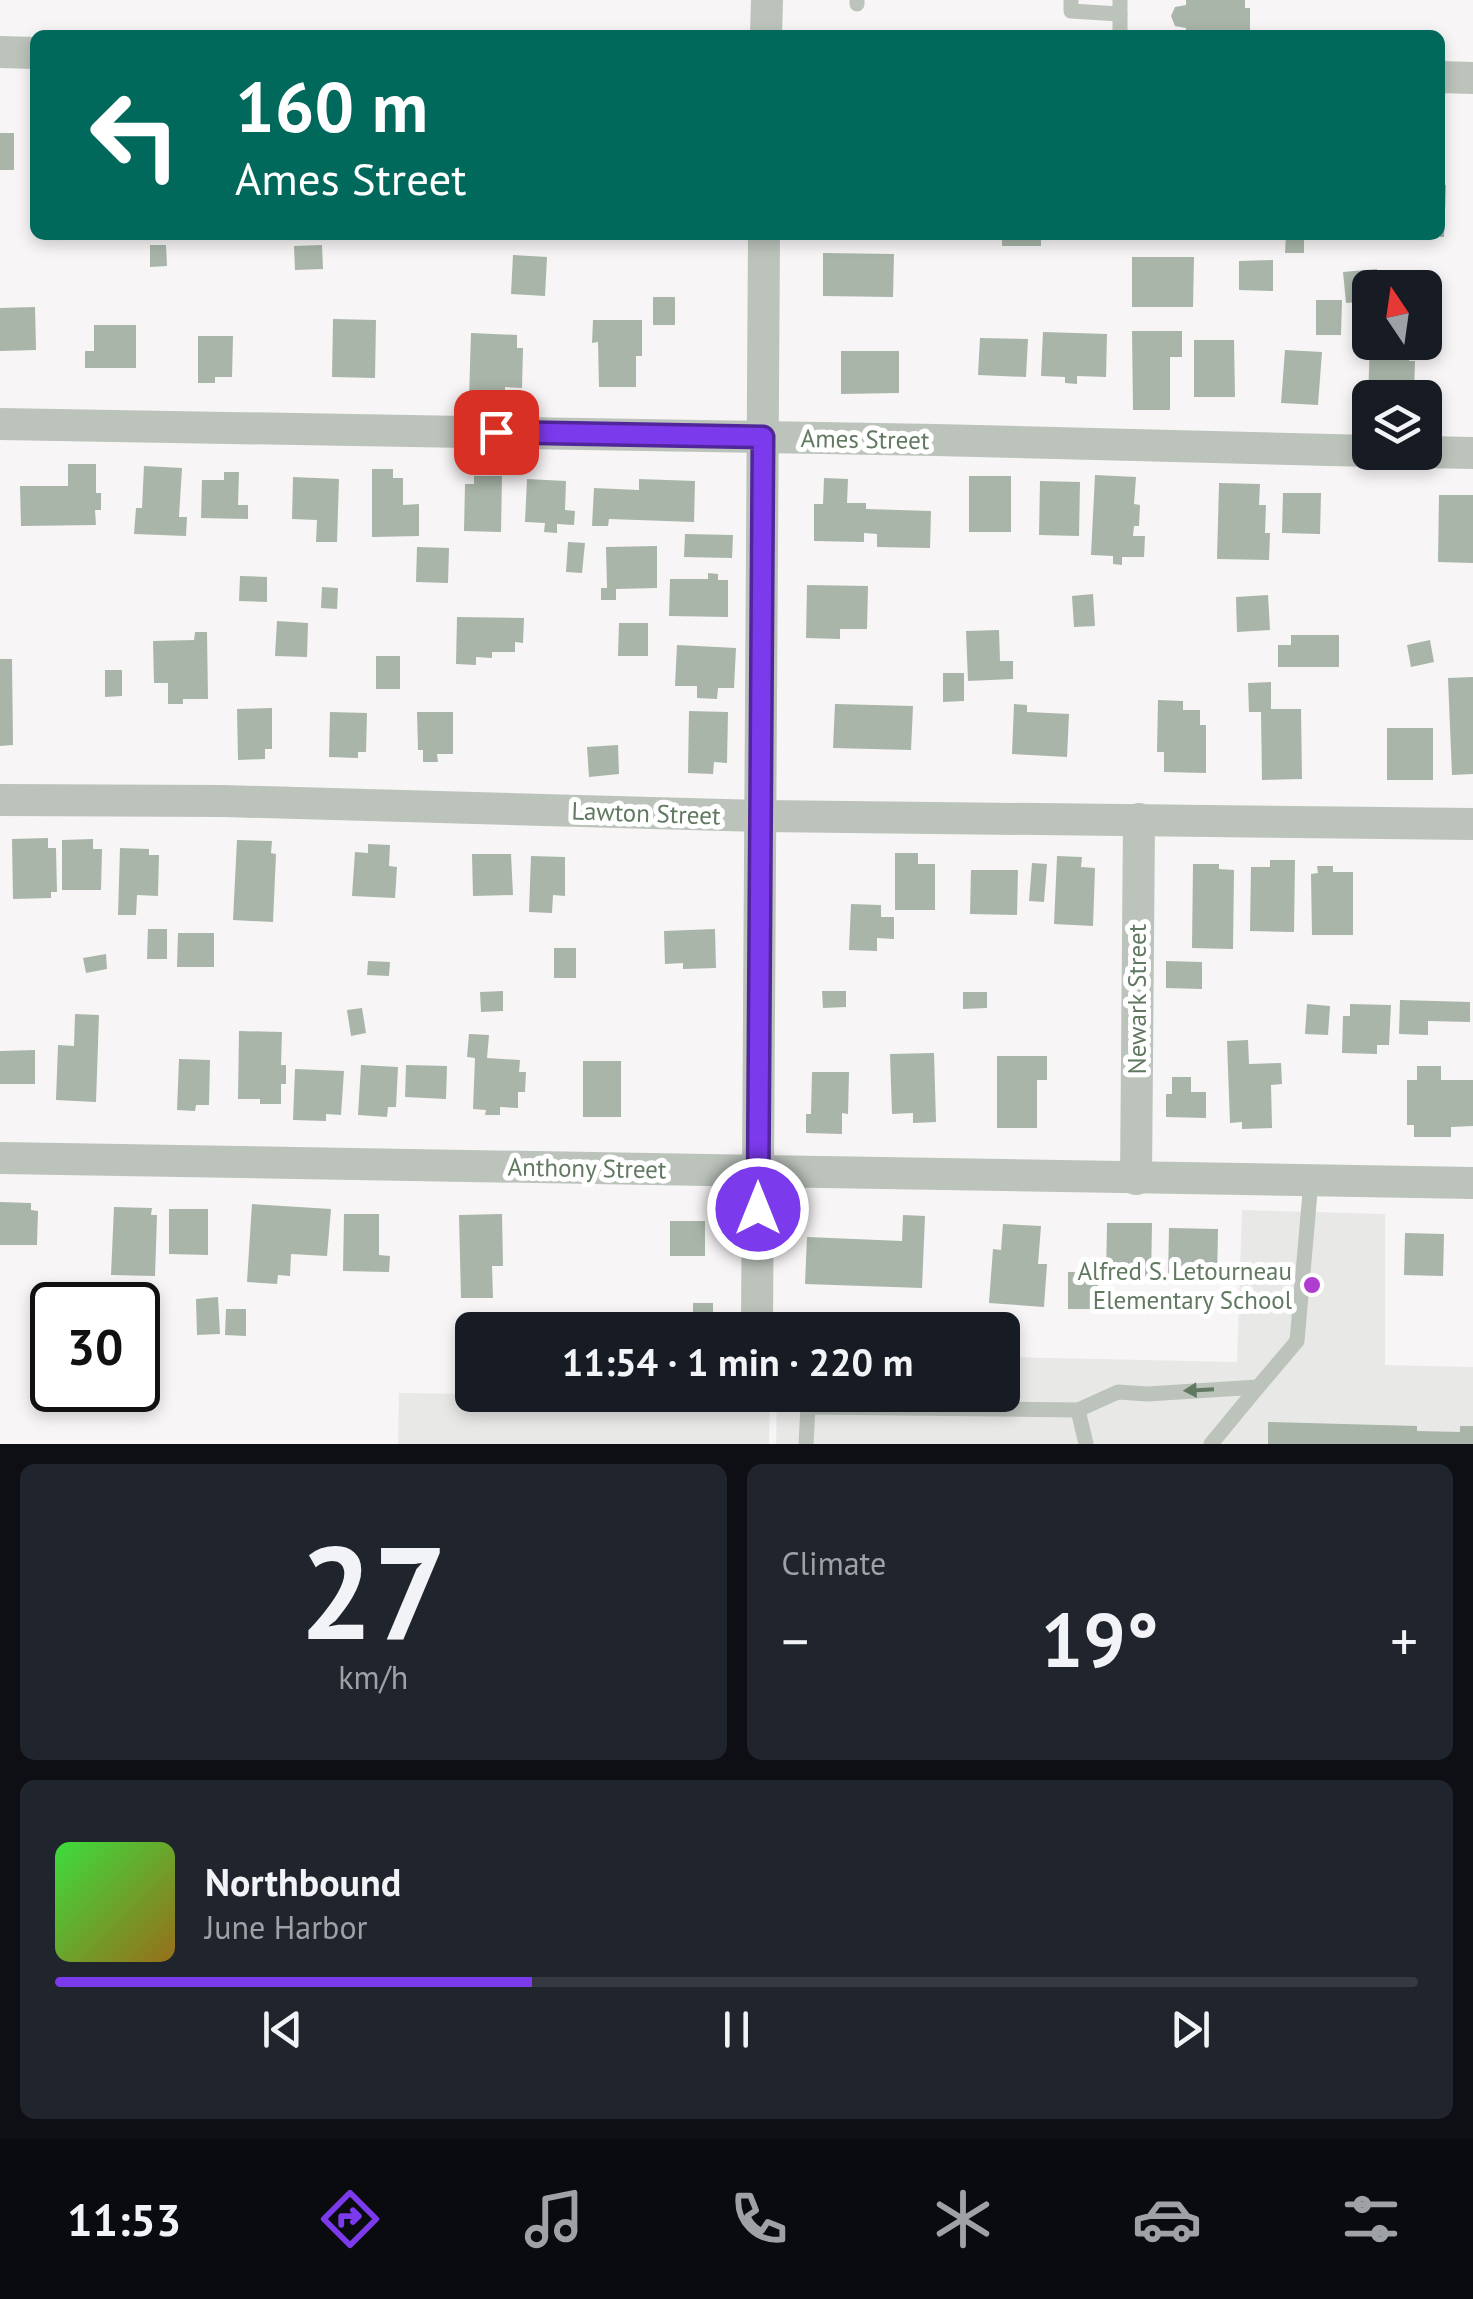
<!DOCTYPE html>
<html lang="en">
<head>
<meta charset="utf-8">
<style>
	body { margin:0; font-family:"PT Sans",sans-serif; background:#20242c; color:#f1f3f6; height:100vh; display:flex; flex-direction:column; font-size:38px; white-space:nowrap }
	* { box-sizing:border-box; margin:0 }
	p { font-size:32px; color:#9ea1a6 }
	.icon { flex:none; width:55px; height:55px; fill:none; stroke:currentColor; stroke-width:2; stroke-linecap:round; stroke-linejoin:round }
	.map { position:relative; height:1444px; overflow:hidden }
	.sheet { display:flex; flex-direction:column; gap:20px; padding:20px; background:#0d0f14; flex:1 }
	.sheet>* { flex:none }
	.hud { position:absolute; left:30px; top:30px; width:1415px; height:210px; border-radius:15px; box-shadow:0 5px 15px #0003; background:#00695c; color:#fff; overflow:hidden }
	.needle { width:65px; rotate:347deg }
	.controls { position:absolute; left:1352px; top:270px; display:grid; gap:20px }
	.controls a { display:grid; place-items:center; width:90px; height:90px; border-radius:15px; background:#171b24; box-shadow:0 5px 15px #0003; font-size:50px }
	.speed { position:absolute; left:30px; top:1282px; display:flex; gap:20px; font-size:50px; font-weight:700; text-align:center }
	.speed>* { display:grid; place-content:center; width:130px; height:130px; border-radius:50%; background:#171b24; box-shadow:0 5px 15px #0003; line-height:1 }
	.speed .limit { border:5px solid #111; border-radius:15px; background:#fff; color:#111 }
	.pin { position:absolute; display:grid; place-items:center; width:85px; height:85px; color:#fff; margin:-42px; border-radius:20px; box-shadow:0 5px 15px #0006 }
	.me { position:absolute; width:110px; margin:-55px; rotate:0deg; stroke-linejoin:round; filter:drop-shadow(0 0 8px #0008) }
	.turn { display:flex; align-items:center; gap:35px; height:210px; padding:0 40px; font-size:45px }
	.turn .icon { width:130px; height:130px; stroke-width:2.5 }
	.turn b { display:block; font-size:70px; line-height:85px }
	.big { font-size:75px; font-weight:700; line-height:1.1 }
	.sheet .tile { flex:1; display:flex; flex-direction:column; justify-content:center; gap:15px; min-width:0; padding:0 35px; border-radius:15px; background:#20242c }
	.sheet .dial { align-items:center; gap:0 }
	.dial b { font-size:130px; line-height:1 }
	.song { display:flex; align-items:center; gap:30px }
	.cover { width:120px; height:120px; border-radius:15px; background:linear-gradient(135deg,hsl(120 70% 55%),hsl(40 70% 35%)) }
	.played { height:10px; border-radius:5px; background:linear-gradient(90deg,#7c3aed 35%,#363941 35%) }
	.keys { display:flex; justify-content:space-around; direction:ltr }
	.heat { display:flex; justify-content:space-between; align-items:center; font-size:55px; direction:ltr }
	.sheet .tiles { flex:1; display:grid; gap:20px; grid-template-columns:1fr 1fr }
	.tile:last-child { grid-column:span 2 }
	.trip { position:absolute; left:455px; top:1312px; width:565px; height:100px; border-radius:15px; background:#171b24; box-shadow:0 5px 15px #0003; font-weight:700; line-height:100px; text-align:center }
	.tabs { display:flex; height:160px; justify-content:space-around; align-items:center; background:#090b0e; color:#9ea1a6 }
	.tabs .icon { width:70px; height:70px }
	.tabs .current { color:#7c3aed }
	.tabs b { font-size:45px; color:#f1f3f6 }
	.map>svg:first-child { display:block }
	.built { fill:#e8e9e7 }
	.building { fill:#a9b5a9 }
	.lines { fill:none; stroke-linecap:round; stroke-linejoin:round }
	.lane { stroke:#bbc3bb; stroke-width:15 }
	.street { stroke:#bbc3bb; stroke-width:32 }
	.oneway { fill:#617861 }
	.route-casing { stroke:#51269a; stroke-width:25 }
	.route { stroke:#7c3aed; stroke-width:18 }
	.poi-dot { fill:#b03dd0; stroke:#fff; stroke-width:4 }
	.labels { text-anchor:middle; stroke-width:10; stroke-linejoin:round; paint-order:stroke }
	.street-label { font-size:25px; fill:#617861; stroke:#fff }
	.poi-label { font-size:25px; fill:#617861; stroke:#fff; text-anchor:end }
</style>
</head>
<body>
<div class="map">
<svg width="1473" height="1444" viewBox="0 0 1473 1444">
	<rect width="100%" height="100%" fill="#f8f5f6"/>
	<g class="built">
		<polygon points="1242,1210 1385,1214 1385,1365 1473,1367 1473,1444 776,1444 777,1395 1002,1395 1003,1357 1237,1362"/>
		<polygon points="399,1393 770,1398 769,1444 398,1444"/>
	</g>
	<g class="building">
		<polygon points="1186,0 1245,0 1245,8 1250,8 1250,30 1211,30 1211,35 1186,35 1186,28 1175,26 1171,16 1175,7 1186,5"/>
		<rect x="0" y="133" width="14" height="37"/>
		<polygon points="1440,185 1446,185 1444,237 1440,237"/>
		<rect x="1002" y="235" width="39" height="11"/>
		<polygon points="1286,235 1304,235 1304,253 1285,253"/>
		<polygon points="150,245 166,245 167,266 150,267"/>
		<polygon points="322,245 323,269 295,270 294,246"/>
		<polygon points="823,253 894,254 893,297 823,296"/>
		<polygon points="513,255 547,257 545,296 511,294"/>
		<polygon points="1132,257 1194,257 1193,307 1132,307"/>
		<polygon points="1273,260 1273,291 1239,290 1239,261"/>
		<polygon points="1377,269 1379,288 1370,288 1370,301 1346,303 1343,272"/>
		<rect x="653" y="297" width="22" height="28"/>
		<polygon points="1316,300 1342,300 1341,335 1316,335"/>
		<polygon points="35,307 36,350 0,351 0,308"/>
		<polygon points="333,319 376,320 375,378 332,377"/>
		<polygon points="593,320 642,320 642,356 636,356 636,387 599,387 598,342 592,343"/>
		<polygon points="94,325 136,325 136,368 85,368 85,351 94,351"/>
		<polygon points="1132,331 1182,331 1182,357 1170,357 1170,410 1133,410"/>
		<polygon points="1043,332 1107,334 1106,377 1077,376 1077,384 1065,383 1065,377 1041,376"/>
		<polygon points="471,333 517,335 517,348 523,348 522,388 505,387 505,394 484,393 483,399 469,398"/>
		<polygon points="198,336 233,336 232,377 215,377 215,383 198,383"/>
		<polygon points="980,338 1028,339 1026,377 978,375"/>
		<polygon points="1194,340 1234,340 1235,397 1194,397"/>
		<polygon points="1370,342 1396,342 1395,355 1409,356 1409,361 1415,361 1414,393 1408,392 1408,398 1368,398"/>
		<polygon points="1285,350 1322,352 1318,405 1281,403"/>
		<polygon points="841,351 899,351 899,393 841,394"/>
		<polygon points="68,464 96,464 96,493 101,493 101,510 95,510 96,525 21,526 20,486 68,486"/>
		<polygon points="144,466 182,468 179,517 187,517 186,536 134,534 136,508 142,508"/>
		<polygon points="372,469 393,469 393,478 403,478 403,505 419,504 419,536 372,537"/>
		<polygon points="224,472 239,472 238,505 248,505 248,519 201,518 202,480 224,480"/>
		<polygon points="1095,475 1136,477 1134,504 1140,505 1139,526 1134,526 1133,536 1145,536 1144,557 1122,557 1122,565 1113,564 1113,556 1091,555"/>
		<polygon points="474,476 502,476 501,532 464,531 465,484 474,484"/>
		<rect x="969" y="476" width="42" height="56"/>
		<polygon points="293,477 339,479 337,542 316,542 317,520 292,519"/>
		<polygon points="824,478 848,479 847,503 866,503 866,509 931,511 930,548 877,547 877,534 864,533 864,542 814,541 814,504 823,504"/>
		<polygon points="527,479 566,481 565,510 575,511 574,525 557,524 557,533 544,532 545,523 525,522"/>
		<polygon points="639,479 695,481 694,522 609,519 608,526 592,526 594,488 639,490"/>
		<polygon points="1040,481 1080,482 1079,536 1039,535"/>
		<polygon points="1219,483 1260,484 1259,505 1266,505 1265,533 1270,533 1269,560 1217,559"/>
		<polygon points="1283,493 1321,493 1320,534 1282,533"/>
		<polygon points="1439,495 1473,495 1473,563 1438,562"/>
		<polygon points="685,534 733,535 732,558 684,557"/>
		<polygon points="568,542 585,543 582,573 566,572"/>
		<polygon points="657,546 657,588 616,589 616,600 601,600 601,588 607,588 606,547"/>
		<polygon points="417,547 449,548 448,583 416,582"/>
		<polygon points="708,573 718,574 718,580 728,580 728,617 669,616 670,579 708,579"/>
		<polygon points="240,576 267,577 267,602 239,601"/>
		<polygon points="807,585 868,586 867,629 840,629 840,639 806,638"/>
		<polygon points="322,587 338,588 337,609 321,608"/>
		<polygon points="1093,594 1095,626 1074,627 1072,596"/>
		<polygon points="1268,595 1270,630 1237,632 1236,597"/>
		<polygon points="457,617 524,618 523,643 515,642 515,652 492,652 492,658 476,657 476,665 456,664"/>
		<polygon points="277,621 308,623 307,657 275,656"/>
		<polygon points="619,623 648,623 648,656 618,656"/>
		<polygon points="999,630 1000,661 1013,661 1013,679 968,681 966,631"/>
		<polygon points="195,632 207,632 208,699 183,699 183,704 168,704 168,683 154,683 153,641 194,640"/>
		<polygon points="1291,635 1339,635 1339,667 1278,667 1278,645 1291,645"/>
		<polygon points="1430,640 1434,662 1411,667 1407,645"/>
		<polygon points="677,645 736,648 734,688 718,688 717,699 697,698 697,686 675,686"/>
		<rect x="376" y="656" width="24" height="33"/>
		<polygon points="0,659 12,659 13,745 0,746"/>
		<polygon points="105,670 122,670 122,696 105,697"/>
		<polygon points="943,673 964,673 964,701 943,702"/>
		<polygon points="1473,677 1473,774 1452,775 1448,678"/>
		<polygon points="1271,682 1271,709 1301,709 1302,779 1262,780 1261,712 1249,712 1248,683"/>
		<polygon points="1158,700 1183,701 1183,710 1200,710 1200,725 1206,725 1206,773 1164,772 1164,752 1157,752"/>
		<polygon points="835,704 913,706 911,750 833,748"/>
		<polygon points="1014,704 1027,705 1027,712 1069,714 1067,757 1012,754"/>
		<polygon points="272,708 272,749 265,749 265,759 238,760 237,709"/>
		<polygon points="689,711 728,712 727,763 714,762 713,774 688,773"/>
		<polygon points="330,712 367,713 366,752 358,752 358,758 329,757"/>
		<polygon points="417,712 453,712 453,754 437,754 438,762 423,762 423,750 418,750"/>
		<rect x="1387" y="728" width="46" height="52"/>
		<polygon points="618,745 619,774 589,777 587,747"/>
		<polygon points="48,838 48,848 56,848 57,892 51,892 51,898 13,899 12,839"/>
		<polygon points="93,839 93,849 102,849 101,890 62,890 62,840"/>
		<polygon points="237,840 272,841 271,853 276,854 273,922 233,920"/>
		<polygon points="368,844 390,845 389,866 397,867 395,898 352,896 355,852 368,853"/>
		<polygon points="120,848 149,849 149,855 159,855 158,896 137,895 136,915 118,915"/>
		<polygon points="895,853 918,853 918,864 935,864 935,910 895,910"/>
		<polygon points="472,854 511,854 513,895 473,896"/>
		<polygon points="531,856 565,857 565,896 553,895 552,913 529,912"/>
		<polygon points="1057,856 1082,857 1081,867 1095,868 1093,926 1054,924"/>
		<polygon points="1270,860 1295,860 1294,932 1250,931 1251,867 1270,867"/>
		<polygon points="1032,863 1047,864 1044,902 1029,901"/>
		<polygon points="1193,864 1219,864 1219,869 1234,870 1233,949 1192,948"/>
		<polygon points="1317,866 1333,866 1333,872 1353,872 1353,935 1312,935 1311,874 1318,873"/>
		<polygon points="971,870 1018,870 1017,915 970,914"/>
		<polygon points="851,904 881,905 881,917 894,917 894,939 877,938 877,951 849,950"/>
		<polygon points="148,929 167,929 167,959 147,959"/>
		<polygon points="715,929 716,968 683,969 683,963 665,964 664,931"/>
		<polygon points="178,933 214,933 214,967 177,967"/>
		<rect x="554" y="948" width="22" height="30"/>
		<polygon points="106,954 107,969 86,973 83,958"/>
		<polygon points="368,961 390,962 389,976 367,975"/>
		<polygon points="1166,961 1202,962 1202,989 1166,988"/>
		<polygon points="503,991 503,1011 481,1012 480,992"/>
		<polygon points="822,991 846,991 846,1007 823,1008"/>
		<polygon points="963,992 987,992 987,1008 963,1009"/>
		<polygon points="1400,1000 1470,1002 1470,1022 1428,1021 1428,1035 1399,1034"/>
		<polygon points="1307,1004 1330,1006 1328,1035 1305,1034"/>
		<polygon points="1350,1004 1391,1005 1389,1045 1377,1045 1377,1054 1342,1053 1343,1016 1350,1016"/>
		<polygon points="362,1008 366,1033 351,1036 347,1010"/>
		<polygon points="75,1014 99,1015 96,1102 56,1100 58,1045 74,1046"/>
		<polygon points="239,1031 282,1032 281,1065 286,1065 286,1084 281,1084 281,1104 260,1104 260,1099 238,1099"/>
		<polygon points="469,1034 489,1035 487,1058 520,1060 519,1072 526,1072 525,1092 518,1092 518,1108 500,1107 500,1115 485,1115 486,1110 473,1109 475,1058 467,1057"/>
		<polygon points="1248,1040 1249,1064 1281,1063 1282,1084 1271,1085 1272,1128 1242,1129 1242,1122 1230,1123 1227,1041"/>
		<polygon points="35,1050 35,1084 0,1084 0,1051"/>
		<polygon points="934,1053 936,1122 913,1123 913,1113 892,1114 890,1054"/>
		<polygon points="997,1056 1047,1056 1047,1080 1037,1080 1037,1128 997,1128"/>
		<polygon points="179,1059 210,1060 209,1105 196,1105 195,1111 177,1110"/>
		<rect x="583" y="1061" width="38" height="56"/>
		<polygon points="361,1065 398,1067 396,1107 388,1107 387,1117 358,1115"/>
		<polygon points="406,1065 447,1066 446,1099 405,1097"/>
		<polygon points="1417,1066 1441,1066 1441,1080 1473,1080 1473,1126 1451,1127 1451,1137 1414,1137 1414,1125 1407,1125 1407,1080 1417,1080"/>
		<polygon points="295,1069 344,1071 341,1115 326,1114 326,1121 293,1120"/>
		<polygon points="812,1072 849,1072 848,1114 842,1113 842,1134 806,1133 806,1114 811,1114"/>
		<polygon points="1172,1077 1191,1077 1191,1092 1206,1092 1206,1118 1166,1117 1166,1094 1172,1094"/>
		<polygon points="0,1202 31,1203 31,1210 38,1211 37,1245 0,1245"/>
		<polygon points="252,1204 331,1209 327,1256 291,1254 290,1276 278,1275 277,1284 247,1282"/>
		<polygon points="114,1207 152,1208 151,1215 157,1215 155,1276 111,1275"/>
		<polygon points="169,1209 208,1209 208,1255 169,1254"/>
		<polygon points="344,1214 379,1214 379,1255 390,1256 389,1272 343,1271"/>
		<polygon points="502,1214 503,1266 492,1266 493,1298 461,1298 459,1215"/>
		<polygon points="903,1215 925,1216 922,1288 805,1284 807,1237 902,1241"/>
		<rect x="670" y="1221" width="35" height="35"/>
		<polygon points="1107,1223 1152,1223 1151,1281 1106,1281"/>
		<polygon points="1003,1224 1041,1226 1038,1264 1047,1264 1044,1307 989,1303 993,1249 1001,1250"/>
		<polygon points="1169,1228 1218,1229 1217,1282 1168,1281"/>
		<polygon points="1405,1233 1444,1234 1443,1276 1404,1275"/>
		<rect x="1068" y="1272" width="30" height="37"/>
		<polygon points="218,1297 220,1334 197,1335 196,1299"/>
		<rect x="693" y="1303" width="20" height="23"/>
		<polygon points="226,1309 246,1309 246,1336 225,1335"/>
		<polygon points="138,1313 155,1313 156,1334 138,1335"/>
		<polygon points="822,1313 838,1314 837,1320 855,1321 855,1326 863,1326 863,1330 805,1330 805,1318 822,1319"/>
		<polygon points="1268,1422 1417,1426 1417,1431 1460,1432 1460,1426 1473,1426 1473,1444 1268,1444"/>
	</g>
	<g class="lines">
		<g class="lane">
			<polyline points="857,0 857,4"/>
			<polyline points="1071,0 1071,11 1120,14"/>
			<polyline points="1120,35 1120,0"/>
			<polyline points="1258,1387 1297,1341 1311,1181"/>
			<polyline points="1078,1410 1086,1444"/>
			<polyline points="806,1444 808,1407 1078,1410 1118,1392 1147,1394 1258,1387 1211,1444"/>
		</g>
		<g class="street">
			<polyline points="766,35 767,0"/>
			<polyline points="0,52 35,53"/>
			<polyline points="1440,77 1473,78"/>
			<polyline points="0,424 935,440 1370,451"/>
			<polyline points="1425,452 1473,453"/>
			<polyline points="0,800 223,801 760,816 1473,824"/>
			<polyline points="0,1158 1473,1183"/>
			<polyline points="1136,1179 1139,819"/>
			<polyline points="757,1327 764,235"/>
		</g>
	</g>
	<defs><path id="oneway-solid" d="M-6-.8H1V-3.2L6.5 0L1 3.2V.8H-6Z" transform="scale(2.5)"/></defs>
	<use class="oneway" href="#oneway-solid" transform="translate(1199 1390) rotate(177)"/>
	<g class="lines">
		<g class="route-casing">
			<polyline id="route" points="496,432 763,437 758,1209"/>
		</g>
		<use href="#route" class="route"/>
	</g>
	<circle class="poi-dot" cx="1312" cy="1285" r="10"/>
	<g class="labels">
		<g class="street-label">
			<text transform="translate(865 439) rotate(1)" y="9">Ames Street</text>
			<text transform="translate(646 813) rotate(2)" y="9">Lawton Street</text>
			<text transform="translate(1137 999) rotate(-90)" y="9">Newark Street</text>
			<text transform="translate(587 1168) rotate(1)" y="9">Anthony Street</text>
		</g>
		<g class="poi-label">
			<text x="1292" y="1280">Alfred S. Letourneau<tspan x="1292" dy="29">Elementary School</tspan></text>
		</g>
	</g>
</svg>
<div class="controls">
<a><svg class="needle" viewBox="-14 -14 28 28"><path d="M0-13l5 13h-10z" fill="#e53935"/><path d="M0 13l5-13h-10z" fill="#9ea1a6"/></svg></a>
<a><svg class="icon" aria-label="layers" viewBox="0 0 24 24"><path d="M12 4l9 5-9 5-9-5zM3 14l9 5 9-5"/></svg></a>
</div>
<div class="speed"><div class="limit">30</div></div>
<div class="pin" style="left:496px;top:432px;background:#d93025"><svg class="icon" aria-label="arrive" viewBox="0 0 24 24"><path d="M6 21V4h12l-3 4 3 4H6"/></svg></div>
<svg class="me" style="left:758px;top:1209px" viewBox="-20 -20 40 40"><circle r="17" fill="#7c3aed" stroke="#fff" stroke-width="3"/><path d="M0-11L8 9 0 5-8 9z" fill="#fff"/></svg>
<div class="trip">11:54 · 1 min · 220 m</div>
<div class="hud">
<div class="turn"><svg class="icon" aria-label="left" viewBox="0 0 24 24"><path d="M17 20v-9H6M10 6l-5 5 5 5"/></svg><div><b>160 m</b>Ames Street</div></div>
</div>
</div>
<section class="sheet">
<div class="tiles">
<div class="tile dial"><b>27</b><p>km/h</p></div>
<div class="tile"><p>Climate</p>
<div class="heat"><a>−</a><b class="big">19°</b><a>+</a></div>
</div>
<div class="tile">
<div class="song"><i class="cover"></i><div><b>Northbound</b><p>June Harbor</p></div></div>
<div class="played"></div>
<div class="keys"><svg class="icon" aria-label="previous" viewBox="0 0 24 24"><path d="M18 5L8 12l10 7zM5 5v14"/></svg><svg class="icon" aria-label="pause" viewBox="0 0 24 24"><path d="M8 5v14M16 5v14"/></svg><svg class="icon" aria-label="next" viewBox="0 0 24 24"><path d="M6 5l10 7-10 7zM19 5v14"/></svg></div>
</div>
</div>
</section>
<nav class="tabs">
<b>11:53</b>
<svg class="icon current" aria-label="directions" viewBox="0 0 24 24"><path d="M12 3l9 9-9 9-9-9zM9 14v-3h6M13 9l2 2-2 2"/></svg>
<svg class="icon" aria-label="music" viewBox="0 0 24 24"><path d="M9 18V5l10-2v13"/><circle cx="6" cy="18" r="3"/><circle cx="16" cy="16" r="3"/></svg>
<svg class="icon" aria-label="phone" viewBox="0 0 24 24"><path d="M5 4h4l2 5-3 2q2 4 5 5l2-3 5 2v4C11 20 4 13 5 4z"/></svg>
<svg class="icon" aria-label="climate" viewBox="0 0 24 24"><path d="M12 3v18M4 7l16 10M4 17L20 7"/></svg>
<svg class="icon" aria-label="car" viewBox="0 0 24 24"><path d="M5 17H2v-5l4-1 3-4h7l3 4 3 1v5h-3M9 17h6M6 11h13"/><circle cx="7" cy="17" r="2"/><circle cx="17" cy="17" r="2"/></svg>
<svg class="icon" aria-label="filters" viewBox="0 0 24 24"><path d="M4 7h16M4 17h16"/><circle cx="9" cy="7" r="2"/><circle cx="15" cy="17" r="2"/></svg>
</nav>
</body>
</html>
